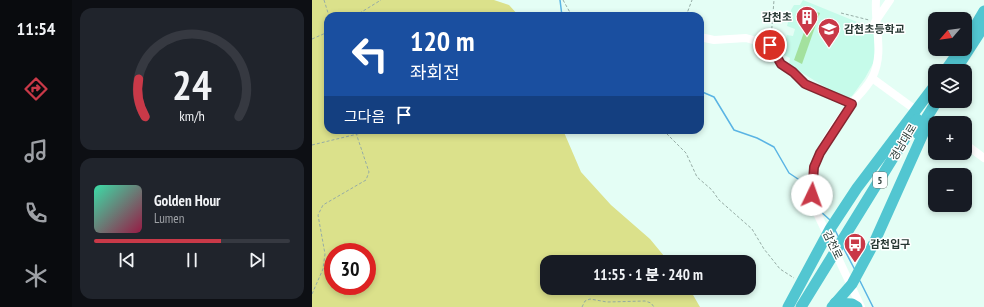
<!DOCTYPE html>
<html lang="ko">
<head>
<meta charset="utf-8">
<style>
	body { margin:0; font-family:"PT Sans Narrow","Noto Sans KR",sans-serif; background:#20242c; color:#f1f3f6; height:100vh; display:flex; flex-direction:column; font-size:15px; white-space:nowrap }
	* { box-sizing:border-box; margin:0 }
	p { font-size:13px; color:#9ea1a6 }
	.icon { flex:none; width:22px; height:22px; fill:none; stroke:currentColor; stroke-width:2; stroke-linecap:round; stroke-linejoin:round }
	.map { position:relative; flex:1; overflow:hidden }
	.details { display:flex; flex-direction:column; gap:8px; padding:8px; background:#0d0f14; width:240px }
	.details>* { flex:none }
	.top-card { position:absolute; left:12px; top:12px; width:380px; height:122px; border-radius:12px; box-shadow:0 2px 6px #0003; background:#1a4fa0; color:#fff; overflow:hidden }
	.needle { width:26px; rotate:242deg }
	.fabs { position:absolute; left:616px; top:12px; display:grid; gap:8px }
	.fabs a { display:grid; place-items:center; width:44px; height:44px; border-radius:8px; background:#171b24; box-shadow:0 2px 6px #0003; font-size:20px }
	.speed { position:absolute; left:12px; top:243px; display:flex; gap:8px; font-size:20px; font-weight:700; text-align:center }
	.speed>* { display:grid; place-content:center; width:52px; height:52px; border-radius:50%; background:#171b24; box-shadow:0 2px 6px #0003; line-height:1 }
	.speed .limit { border:6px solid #d22; background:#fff; color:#111 }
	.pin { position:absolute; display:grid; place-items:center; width:34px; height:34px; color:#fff; margin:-17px; border:2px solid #fff; border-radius:50%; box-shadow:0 1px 4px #0007 }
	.me { position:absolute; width:44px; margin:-22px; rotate:3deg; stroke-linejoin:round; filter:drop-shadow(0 0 3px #0008) }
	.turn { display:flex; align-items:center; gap:14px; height:84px; padding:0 20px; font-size:18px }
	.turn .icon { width:52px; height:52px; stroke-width:2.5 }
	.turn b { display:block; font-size:28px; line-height:34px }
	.then { display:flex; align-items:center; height:38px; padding:0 20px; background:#0003; gap:8px; font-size:15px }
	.details .tile { flex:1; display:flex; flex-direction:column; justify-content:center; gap:6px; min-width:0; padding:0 14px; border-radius:12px; background:#20242c }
	.details .dial { align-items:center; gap:0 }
	.dial svg { height:104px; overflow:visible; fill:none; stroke:#363941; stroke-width:7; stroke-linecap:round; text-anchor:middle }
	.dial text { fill:#f1f3f6; stroke:none }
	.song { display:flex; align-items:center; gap:12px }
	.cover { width:48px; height:48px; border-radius:6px; background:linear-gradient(135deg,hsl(160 70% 55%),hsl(340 70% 35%)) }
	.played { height:4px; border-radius:2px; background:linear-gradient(90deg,#c93948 65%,#363941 65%) }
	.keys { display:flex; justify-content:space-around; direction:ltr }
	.trip { position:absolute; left:228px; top:255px; width:216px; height:40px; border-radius:12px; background:#171b24; box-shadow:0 2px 6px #0003; font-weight:800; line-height:40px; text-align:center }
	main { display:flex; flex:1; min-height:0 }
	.menu { display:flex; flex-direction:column; width:72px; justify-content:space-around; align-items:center; background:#090b0e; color:#9ea1a6 }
	.menu .icon { width:28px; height:28px }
	.menu .current { color:#c93948 }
	.menu b { font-size:18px; color:#f1f3f6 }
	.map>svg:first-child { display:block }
	.built { fill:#c6fbea }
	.green { fill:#dbe18b; fill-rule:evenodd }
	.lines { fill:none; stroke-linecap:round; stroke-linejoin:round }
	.stream { stroke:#5ab4e4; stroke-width:1.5 }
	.building { fill:#a3e19e }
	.path { stroke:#96aca5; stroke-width:1; stroke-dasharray:3 2; stroke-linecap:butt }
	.minor { stroke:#fff; stroke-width:8 }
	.highway { stroke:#52c6d1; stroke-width:11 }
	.route-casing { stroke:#83252f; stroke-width:10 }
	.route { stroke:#c93948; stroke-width:7 }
	.labels { text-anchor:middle; stroke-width:3; stroke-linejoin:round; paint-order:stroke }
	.shield { fill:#fff; stroke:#687470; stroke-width:1 }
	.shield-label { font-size:10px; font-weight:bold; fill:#273833 }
	.poi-label { font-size:11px; font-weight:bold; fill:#273833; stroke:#fff; text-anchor:start }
	.street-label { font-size:11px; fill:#273833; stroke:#fff }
</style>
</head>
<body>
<main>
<nav class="menu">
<b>11:54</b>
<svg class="icon current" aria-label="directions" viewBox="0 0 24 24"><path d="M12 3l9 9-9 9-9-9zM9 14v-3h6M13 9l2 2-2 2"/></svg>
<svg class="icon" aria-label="music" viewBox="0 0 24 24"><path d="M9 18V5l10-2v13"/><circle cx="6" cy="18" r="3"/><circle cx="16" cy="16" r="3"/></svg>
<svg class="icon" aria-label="phone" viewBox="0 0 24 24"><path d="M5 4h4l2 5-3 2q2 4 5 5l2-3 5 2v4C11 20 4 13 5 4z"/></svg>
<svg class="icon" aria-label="climate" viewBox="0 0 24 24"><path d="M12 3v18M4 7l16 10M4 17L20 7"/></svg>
</nav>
<section class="details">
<div class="tile dial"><svg viewBox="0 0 100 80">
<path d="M14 69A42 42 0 1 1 86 69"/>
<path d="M14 69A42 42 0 0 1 9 40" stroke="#c93948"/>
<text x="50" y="56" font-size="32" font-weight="700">24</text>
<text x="50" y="72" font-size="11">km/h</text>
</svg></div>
<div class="tile">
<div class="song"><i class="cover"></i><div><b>Golden Hour</b><p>Lumen</p></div></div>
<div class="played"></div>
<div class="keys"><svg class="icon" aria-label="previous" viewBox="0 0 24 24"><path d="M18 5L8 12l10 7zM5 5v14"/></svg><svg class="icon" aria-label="pause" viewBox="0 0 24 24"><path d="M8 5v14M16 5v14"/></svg><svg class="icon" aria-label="next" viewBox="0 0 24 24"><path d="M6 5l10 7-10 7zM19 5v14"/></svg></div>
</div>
</section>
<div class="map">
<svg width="672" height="307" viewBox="0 0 672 307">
	<rect width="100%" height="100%" fill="#e4fef5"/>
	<polygon class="built" points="491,0 545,22 561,26 564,58 553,78 540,96 533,99 487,71 477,65 478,58 470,54 475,35 481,36 483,29 475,26 479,10 482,5 488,5"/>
	<path class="green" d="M0 0H182L197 5 207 16H16V130H251L269 172 299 205 338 239 357 262H235V288H377L388 307H0ZM21 252H55V286H21Z"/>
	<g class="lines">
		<g class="stream">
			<polyline points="248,0 250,16"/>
			<polyline points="388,91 402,97 422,130 445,138 462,147 477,173 489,181 493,200 500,205"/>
			<polyline points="508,211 518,220"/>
			<polyline points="523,230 527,238"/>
			<polyline points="531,247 543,270"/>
			<polyline points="548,281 561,307"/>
		</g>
	</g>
	<polygon class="building" points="500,10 508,13 490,64 482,60"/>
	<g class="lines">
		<g class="path">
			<polyline points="12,0 17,16"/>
			<polyline points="251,0 260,16"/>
			<polyline points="529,13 557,20"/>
			<polyline points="43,16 69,0"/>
			<polyline points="374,16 380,0"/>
			<polyline points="0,39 16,32"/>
			<polyline points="459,39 462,0"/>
			<polyline points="351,130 374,153 385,177 400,190 407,200 440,229 452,249 468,269 482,278"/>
			<polyline points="0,145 62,130"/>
			<polyline points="0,294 11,269 13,254 6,215 11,205 54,180 57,172 43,130"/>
			<polyline points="270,307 273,301 278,299 295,302 333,301 339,303 342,307"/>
		</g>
		<g class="minor">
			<polyline points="563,22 578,0"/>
			<polyline points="388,37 402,40 434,38 458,45 469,64 481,72 493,84 540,104"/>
			<polyline points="560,78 601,108"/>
			<polyline points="622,122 623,123"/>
			<polyline points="653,144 672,158"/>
			<path d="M549 307 504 211C493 165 514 137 541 102 547 95 555 87 560 78 573 53 562 26 564 0"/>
		</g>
		<g class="highway">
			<polyline points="659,33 672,11"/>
			<polyline points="633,71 643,57"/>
			<polyline points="643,71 672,26"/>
			<polyline points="605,133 625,101"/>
			<polyline points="523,303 540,304 545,307"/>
			<polyline points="476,307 518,229 545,188 623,85"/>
			<polyline points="489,307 605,119"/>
			<polyline points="520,307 540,284 562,243 614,127"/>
		</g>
	</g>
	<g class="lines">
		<g class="route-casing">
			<polyline id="route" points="458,45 469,64 481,72 493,84 540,104 508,153 502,167 500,195"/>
		</g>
		<use href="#route" class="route"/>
	</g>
	<defs>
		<g id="building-pin" transform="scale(1.15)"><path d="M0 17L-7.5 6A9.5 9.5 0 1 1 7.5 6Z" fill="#c93948" stroke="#fff"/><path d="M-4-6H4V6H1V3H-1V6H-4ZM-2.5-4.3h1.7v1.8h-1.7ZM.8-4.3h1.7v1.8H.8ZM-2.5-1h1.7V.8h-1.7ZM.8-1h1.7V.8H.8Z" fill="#fff"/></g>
		<g id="school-pin" transform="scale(1.15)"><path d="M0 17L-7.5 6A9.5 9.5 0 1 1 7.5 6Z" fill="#c93948" stroke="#fff"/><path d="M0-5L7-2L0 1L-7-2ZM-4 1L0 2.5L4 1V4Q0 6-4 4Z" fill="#fff"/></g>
		<g id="bus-pin" transform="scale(1.15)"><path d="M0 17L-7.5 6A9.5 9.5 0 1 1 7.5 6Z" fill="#c93948" stroke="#fff"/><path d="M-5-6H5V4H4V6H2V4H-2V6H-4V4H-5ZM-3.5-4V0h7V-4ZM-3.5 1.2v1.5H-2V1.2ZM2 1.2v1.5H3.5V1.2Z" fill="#fff"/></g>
	</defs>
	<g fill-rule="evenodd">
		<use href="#building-pin" x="495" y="17"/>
		<use href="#school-pin" x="517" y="29"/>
		<use href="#bus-pin" x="543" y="244"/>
	</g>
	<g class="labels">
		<rect class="shield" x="561" y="172" width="14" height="16" rx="3"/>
		<g class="shield-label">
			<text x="568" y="184">5</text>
		</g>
		<g class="poi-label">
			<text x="480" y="21" text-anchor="end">감천초</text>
			<text x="532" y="33">감천초등학교</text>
			<text x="558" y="248">감천입구</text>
		</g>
		<g class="street-label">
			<text transform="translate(591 142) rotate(-59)" y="4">경남대로</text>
			<text transform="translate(521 245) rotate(64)" y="4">감천로</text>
		</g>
	</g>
</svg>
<div class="fabs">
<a><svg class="needle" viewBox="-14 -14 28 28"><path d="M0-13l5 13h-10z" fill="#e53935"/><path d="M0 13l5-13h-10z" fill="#9ea1a6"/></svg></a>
<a><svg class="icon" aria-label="layers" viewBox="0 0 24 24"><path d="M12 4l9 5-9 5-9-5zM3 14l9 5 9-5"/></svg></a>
<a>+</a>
<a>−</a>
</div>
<div class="speed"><div class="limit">30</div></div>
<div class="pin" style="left:458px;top:45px;background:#d93025"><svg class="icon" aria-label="arrive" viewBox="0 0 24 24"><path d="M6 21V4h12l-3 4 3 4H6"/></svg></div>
<svg class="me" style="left:500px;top:195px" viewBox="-20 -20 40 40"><circle r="19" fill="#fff"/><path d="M0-13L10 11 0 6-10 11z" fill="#c93948"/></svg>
<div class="trip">11:55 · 1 분 · 240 m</div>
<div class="top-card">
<div class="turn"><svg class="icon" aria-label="left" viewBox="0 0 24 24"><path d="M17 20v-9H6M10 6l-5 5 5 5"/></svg><div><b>120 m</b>좌회전</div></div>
<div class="then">그다음<svg class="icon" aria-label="arrive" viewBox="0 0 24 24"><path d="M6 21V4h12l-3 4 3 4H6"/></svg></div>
</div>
</div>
</main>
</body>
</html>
